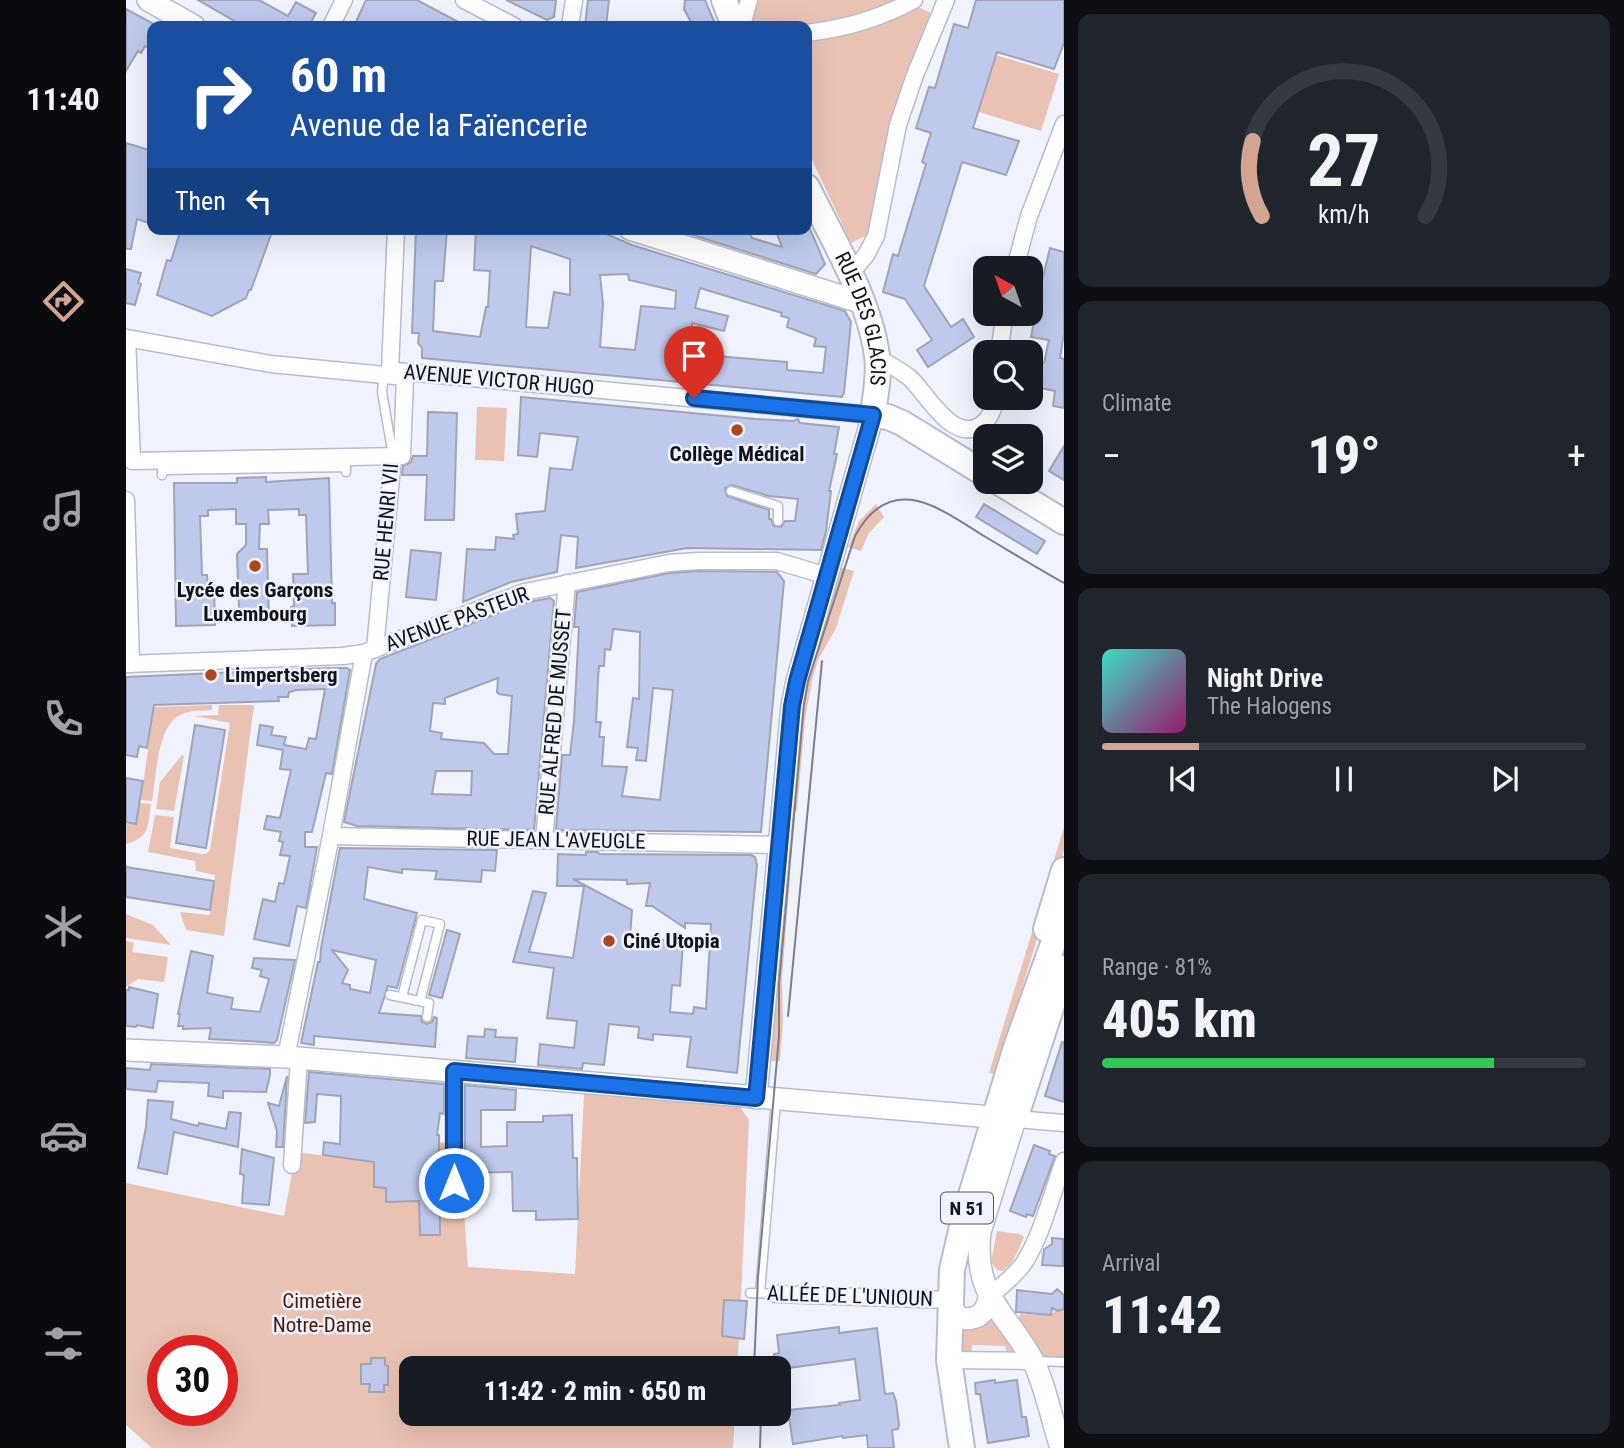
<!DOCTYPE html>
<html lang="en">
<head>
<meta charset="utf-8">
<style>
	body { margin:0; font-family:"Roboto Condensed",sans-serif; background:#20242c; color:#f1f3f6; height:100vh; display:flex; flex-direction:column; font-size:26px; white-space:nowrap }
	* { box-sizing:border-box; margin:0 }
	p { font-size:23px; color:#9ea1a6 }
	.icon { flex:none; width:38px; height:38px; fill:none; stroke:currentColor; stroke-width:2; stroke-linecap:round; stroke-linejoin:round }
	.map { position:relative; flex:1; overflow:hidden }
	.side { display:flex; flex-direction:column; gap:14px; padding:14px; background:#0d0f14; width:560px }
	.side>* { flex:none }
	.banner { position:absolute; left:21px; top:21px; width:665px; height:214px; border-radius:14px; box-shadow:0 7px 28px #0002; background:#1a4fa0; color:#fff; overflow:hidden }
	.needle { width:46px; rotate:320deg }
	.fabs { position:absolute; left:847px; top:256px; display:grid; gap:14px }
	.fabs a { display:grid; place-items:center; width:70px; height:70px; border-radius:14px; background:#171b24; box-shadow:0 7px 28px #0002; font-size:35px }
	.speed { position:absolute; left:21px; top:1335px; display:flex; gap:14px; font-size:35px; font-weight:700; text-align:center }
	.speed>* { display:grid; place-content:center; width:91px; height:91px; border-radius:50%; background:#171b24; box-shadow:0 7px 28px #0002; line-height:1 }
	.speed .limit { border:10px solid #d22; background:#fff; color:#111 }
	.pin { position:absolute; display:grid; place-items:center; width:60px; height:60px; color:#fff; margin:-72px -30px; border-radius:50% 50% 50% 0; rotate:-45deg; box-shadow:0 0 7px #0007 }
	.pin .icon { rotate:45deg }
	.me { position:absolute; width:77px; margin:-38px; rotate:0deg; stroke-linejoin:round; filter:drop-shadow(0 0 5px #0008) }
	.turn { display:flex; align-items:center; gap:24px; height:147px; padding:0 28px; font-size:32px }
	.turn .icon { width:91px; height:91px; stroke-width:2.5 }
	.turn b { display:block; font-size:49px; line-height:60px }
	.then { display:flex; align-items:center; height:66px; padding:0 28px; background:#0003; gap:14px; font-size:26px }
	.big { font-size:52px; font-weight:800; line-height:1.1 }
	.side .widget { flex:1; display:flex; flex-direction:column; justify-content:center; gap:10px; min-width:0; padding:0 24px; border-radius:14px; background:#20242c }
	.side .dial { align-items:center; gap:0 }
	.dial svg { height:182px; overflow:visible; fill:none; stroke:#363941; stroke-width:7; stroke-linecap:round; text-anchor:middle }
	.dial text { fill:#f1f3f6; stroke:none }
	.song { display:flex; align-items:center; gap:21px }
	.cover { width:84px; height:84px; border-radius:10px; background:linear-gradient(135deg,hsl(170 70% 55%),hsl(320 70% 35%)) }
	.played { height:7px; border-radius:4px; background:linear-gradient(90deg,#d2a593 20%,#363941 20%) }
	.keys { display:flex; justify-content:space-around; direction:ltr }
	.heat { display:flex; justify-content:space-between; align-items:center; font-size:38px; direction:ltr }
	.charge { height:10px; border-radius:5px; background:linear-gradient(90deg,#34c759 81%,#363941 0) }
	.trip { position:absolute; left:273px; top:1356px; width:392px; height:70px; border-radius:14px; background:#171b24; box-shadow:0 7px 28px #0002; font-weight:800; line-height:70px; text-align:center }
	main { display:flex; flex:1; min-height:0 }
	.tab-bar { display:flex; flex-direction:column; width:126px; justify-content:space-around; align-items:center; background:#090b0e; color:#9ea1a6 }
	.tab-bar .icon { width:49px; height:49px }
	.tab-bar .selected { color:#d2a593 }
	.tab-bar b { font-size:32px; color:#f1f3f6 }
	.map>svg:first-child { display:block }
	.green { fill:#eac2b4; fill-rule:evenodd }
	.building { fill:#bec9ec; stroke:#a0a4b4; stroke-width:2; fill-rule:evenodd }
	.lines { fill:none; stroke-linecap:round; stroke-linejoin:round }
	.lane-casing { stroke:#b7bccc; stroke-width:11 }
	.street-casing { stroke:#b7bccc; stroke-width:19 }
	.secondary-casing { stroke:#b7bccc; stroke-width:24 }
	.primary-casing { stroke:#b7bccc; stroke-width:28 }
	.lane { stroke:#fff; stroke-width:8 }
	.street { stroke:#fff; stroke-width:16 }
	.secondary { stroke:#fff; stroke-width:21 }
	.primary { stroke:#fff; stroke-width:24 }
	.tram { stroke:#7d7f87; stroke-width:2 }
	.route-casing { stroke:#114b97; stroke-width:18 }
	.route { stroke:#1a73e8; stroke-width:12 }
	.poi-dot { fill:#ac461b; stroke:#f0f3fd; stroke-width:2.5 }
	.labels { text-anchor:middle; stroke-width:5; stroke-linejoin:round; paint-order:stroke }
	.shield { fill:#f0f3fd; stroke:#54565d; stroke-width:2 }
	.shield-label { font-size:19px; font-weight:bold; fill:#111319 }
	.street-label { font-size:21px; fill:#111319; stroke:#f0f3fd }
	.poi-label { font-size:21px; font-weight:bold; fill:#111319; stroke:#f0f3fd }
	.park-label { font-size:21px; fill:#4b1905; stroke:#f0f3fd }
</style>
</head>
<body>
<main>
<nav class="tab-bar">
<b>11:40</b>
<svg class="icon selected" aria-label="directions" viewBox="0 0 24 24"><path d="M12 3l9 9-9 9-9-9zM9 14v-3h6M13 9l2 2-2 2"/></svg>
<svg class="icon" aria-label="music" viewBox="0 0 24 24"><path d="M9 18V5l10-2v13"/><circle cx="6" cy="18" r="3"/><circle cx="16" cy="16" r="3"/></svg>
<svg class="icon" aria-label="phone" viewBox="0 0 24 24"><path d="M5 4h4l2 5-3 2q2 4 5 5l2-3 5 2v4C11 20 4 13 5 4z"/></svg>
<svg class="icon" aria-label="climate" viewBox="0 0 24 24"><path d="M12 3v18M4 7l16 10M4 17L20 7"/></svg>
<svg class="icon" aria-label="car" viewBox="0 0 24 24"><path d="M5 17H2v-5l4-1 3-4h7l3 4 3 1v5h-3M9 17h6M6 11h13"/><circle cx="7" cy="17" r="2"/><circle cx="17" cy="17" r="2"/></svg>
<svg class="icon" aria-label="filters" viewBox="0 0 24 24"><path d="M4 7h16M4 17h16"/><circle cx="9" cy="7" r="2"/><circle cx="15" cy="17" r="2"/></svg>
</nav>
<div class="map">
<svg width="938" height="1448" viewBox="0 0 938 1448">
	<rect width="100%" height="100%" fill="#f0f3fd"/>
	<g class="green">
		<polygon points="607,0 788,0 784,3 807,14 746,233 725,243 681,149 681,26 616,26"/>
		<polygon points="870,55 933,74 915,131 853,112"/>
		<polygon points="351,407 381,408 378,461 349,460"/>
		<polygon points="750,504 758,517 743,533 735,551 722,547 733,521"/>
		<polygon points="711,566 728,571 710,628 692,660 686,681 679,720 671,811 664,810 675,697"/>
		<path d="M86 705V710C76 711 63 710 54 715 31 726 30 778 26 801L15 800 28 707Z"/>
		<polygon points="93,705 128,705 98,936 60,930 54,912 84,915 89,875 70,871 69,861 22,852 29,815 48,817 44,848 76,854 80,854 84,850 104,723 69,716 92,715"/>
		<polygon points="56,755 58,756 48,811 30,809 34,782"/>
		<path d="M14 803 25 804C21 827 25 837 0 844V823L10 824Z"/>
		<polygon points="938,827 938,850 870,1074 863,1073"/>
		<polygon points="657,876 664,877 656,979 657,1022 654,1061 641,1061"/>
		<polygon points="0,914 27,925 45,945 0,938"/>
		<polygon points="0,941 8,943 6,952 42,957 38,982 12,979 0,987"/>
		<path d="M458 1094 614 1107 623 1120 615 1300 621 1301 618 1339H613L611 1368H285V1414H609L607 1448H26L0 1425V1183L158 1216 170 1152 247 1162 248 1136 320 1143 336 1183 342 1267 449 1274ZM37 1351H96V1410H37Z"/>
		<polygon points="871,1231 894,1234 898,1237 887,1261 877,1271 871,1270 865,1262"/>
		<polygon points="938,1309 938,1362 922,1362 892,1321 894,1314 925,1315 930,1310"/>
		<polygon points="865,1317 897,1361 880,1361 880,1346 846,1345 845,1360 837,1360 835,1327"/>
	</g>
	<g class="building">
		<polygon points="72,0 133,0 162,16 170,2 190,13 183,26 117,26"/>
		<polygon points="240,0 291,0 340,26 228,26"/>
		<polygon points="380,0 430,0 428,17 421,20"/>
		<polygon points="462,0 483,0 480,26 459,26"/>
		<polygon points="559,0 579,0 590,26 567,26 558,9"/>
		<polygon points="850,0 938,0 938,43 928,69 871,52 847,128 893,141 880,175 836,162 798,286 825,327 837,319 848,337 802,367 791,350 806,340 779,299 757,292 767,254 772,256 800,164 796,162 805,133 790,128 803,87 809,88 828,24 842,28"/>
		<polygon points="0,9 26,23 26,42 22,48 19,46 15,53 12,51 0,71"/>
		<polygon points="0,143 26,151 26,224 11,219 5,249 0,249"/>
		<polygon points="55,229 147,229 125,290 123,290 120,298 86,316 31,295 41,260 45,261"/>
		<path d="M290 229H321L317 281H309L307 331 354 337 360 307H362L364 271 348 270 350 229H469L506 245 719 311 725 322 718 393 716 397 296 358V348L292 343 293 333H286ZM405 246 444 259V295L428 292 422 328 400 327ZM502 274 503 280 550 291 549 309 515 306 509 350 474 347 477 304 474 275ZM574 288 656 313 655 316 663 318 661 327 690 338 688 346 700 347 697 373 661 370V362L566 354V323L598 331 602 316 569 308Z"/>
		<polygon points="548,229 614,229 623,232 626,238 656,247 649,229 684,229 699,264 690,274"/>
		<polygon points="924,248 938,252 938,333 934,358 938,359 938,408 927,406 929,391 910,387 905,379 905,366 909,367 910,362 918,363 923,340 905,337 914,289"/>
		<polygon points="0,269 15,273 12,283 15,284 9,305 0,303"/>
		<path d="M395 397 630 419 667 421 672 419 674 423 713 427 708 454H711L703 491H705L700 531 695 550 561 548 450 568 452 537 435 535 431 572 385 582 337 602 341 549 369 550 370 537 388 539 387 535 392 534 390 514 419 511 424 468 446 470 452 437 414 433 411 457 392 455ZM606 485 643 496 672 499 669 521H659L655 527 648 526 645 519H643V510L601 496 599 488Z"/>
		<polygon points="302,412 331,413 328,520 299,520 301,475 276,475 277,466 285,462 287,456 301,456"/>
		<polygon points="938,446 938,480 923,471"/>
		<polygon points="140,477 140,482 203,478 206,603 209,603 209,625 166,626 165,607 168,606 167,574 182,574 180,515 173,515 173,509 142,510 143,524 134,524 133,549 141,549 143,620 116,621 115,610 113,610 111,554 120,545 120,524 110,524 110,509 82,510 82,516 74,516 76,575 81,575 82,585 88,584 89,625 50,626 48,483 111,483 111,478"/>
		<polygon points="858,504 919,541 911,554 850,517"/>
		<polygon points="285,550 315,553 310,600 280,597"/>
		<path d="M572 571 651 572 658 581 635 832 430 830 436 755H444L448 721 453 627H448L451 592 544 573ZM487 629 514 632 513 699 507 698 501 747 512 748 510 760 520 761 527 688 547 690 534 800 496 796 501 767 476 766 478 737H473L475 722H470L472 679 473 666H478L479 649 484 650 485 647Z"/>
		<path d="M424 598 428 601 408 830 231 826 218 822 250 664 254 659 398 603ZM372 678 371 692 373 694 386 696 382 754H368L358 743 315 739 316 733 304 731 307 703 319 704V698ZM310 771H346L345 795 306 794Z"/>
		<polygon points="203,668 221,668 224,670 206,774 200,773 186,832 179,832 179,847 191,847 180,908 171,906 163,946 128,939 137,899 149,902 153,883 158,884 164,856 154,855 157,842 153,841 155,832 138,829 141,816 154,818 165,770 154,769 157,750 131,745 134,725 147,727 145,735 160,737 158,745 180,749 183,738 190,739 199,689 169,690 168,691 163,692 162,697 152,697 153,701 28,705 21,748 13,746 11,757 0,755 0,677"/>
		<polygon points="69,725 99,730 80,848 50,843"/>
		<polygon points="0,778 17,781 10,824 0,822"/>
		<path d="M214 848 371 850 369 871 356 870 355 882 309 879 311 871 276 869V873L242 867 238 899 291 913 271 988 262 986 253 1013 295 1016 296 1022 301 1024 306 1022 308 1017 311 1018 309 1047 188 1036V1045L175 1043 192 962H194L195 948ZM206 950 250 960 244 993 224 989V985L216 983 222 970Z"/>
		<path d="M460 852H472L473 854 625 855 629 857 631 865 611 1073 561 1067 565 1037 527 1034V1040L512 1038 513 1027 483 1024 478 1065 457 1063 456 1069 412 1065 414 1044 448 1048 451 1021 421 1018 428 968 387 962 407 891 420 893 403 952 447 958 458 886H431L432 854 460 855ZM447 879 501 880V884L524 883 520 906H526L559 928V923L585 924 580 1009 568 1007 567 1014 544 1012 546 985 554 986 557 942 504 937 506 910Z"/>
		<polygon points="0,867 88,881 84,910 0,897"/>
		<polygon points="321,930 334,934 316,998 303,995"/>
		<polygon points="65,951 87,956 81,993 107,998 105,1009 134,1012 143,979 134,976 136,970 126,968 128,958 169,960 151,1040 148,1043 137,1042 83,1039 85,1028 57,1029 57,1026 52,1026 54,1014 52,1014"/>
		<polygon points="3,987 32,994 27,1028 11,1025 10,1027 0,1026 0,990 3,990"/>
		<polygon points="359,1029 370,1030 369,1037 391,1038 389,1062 340,1058 342,1036 358,1037"/>
		<polygon points="936,1042 938,1042 938,1102 919,1096"/>
		<polygon points="25,1064 144,1069 144,1075 140,1092 97,1091 97,1098 82,1096 83,1083 32,1081 30,1092 0,1089 0,1068 24,1070"/>
		<polygon points="183,1072 318,1084 318,1114 314,1113 311,1135 313,1135 314,1235 294,1235 293,1201 260,1202 260,1188 248,1187 248,1162 197,1155 198,1142 214,1144 215,1096 191,1094 189,1122 179,1123"/>
		<polygon points="161,1076 157,1147 150,1147 151,1131 142,1103 153,1106"/>
		<polygon points="339,1085 390,1090 389,1110 355,1110 355,1147 381,1146 381,1122 417,1122 417,1116 446,1115 447,1158 451,1158 452,1219 410,1220 410,1211 387,1211 386,1172 339,1173"/>
		<polygon points="22,1100 47,1102 45,1119 72,1126 73,1123 100,1129 103,1112 115,1113 112,1147 48,1132 41,1174 12,1168 20,1127"/>
		<polygon points="908,1145 924,1151 923,1154 929,1156 907,1216 901,1214 900,1217 884,1211"/>
		<polygon points="116,1149 148,1158 143,1205 116,1203 118,1175 114,1174"/>
		<polygon points="926,1238 937,1239 937,1266 916,1265 918,1249 926,1244"/>
		<polygon points="931,1289 938,1295 938,1309 932,1311 926,1308 925,1315 890,1312 891,1290 926,1294"/>
		<polygon points="598,1300 621,1301 618,1339 596,1336"/>
		<polygon points="713,1327 713,1333 751,1328 759,1394 767,1393 770,1401 773,1425 772,1429 766,1430 768,1448 742,1448 741,1435 717,1438 716,1436 667,1444 662,1410 714,1405 713,1403 734,1400 729,1359 655,1369 655,1367 649,1367 648,1354 653,1353 651,1335"/>
		<polygon points="245,1358 259,1358 259,1365 262,1366 262,1385 258,1385 258,1392 243,1392 244,1384 235,1384 235,1364 245,1364"/>
		<polygon points="869,1380 869,1383 891,1380 896,1417 900,1417 903,1436 862,1443 854,1394 850,1394 849,1383"/>
	</g>
	<g class="lines">
		<g class="lane-casing">
			<g id="lane">
				<polyline points="262,374 257,382 256,392 267,456"/>
				<polyline points="36,475 36,470 220,467 220,472"/>
				<polyline points="605,491 652,506 652,521"/>
				<polyline points="264,995 303,1003 301,1017"/>
				<polyline points="276,997 296,920 314,924 294,1001"/>
				<polyline points="624,1293 650,1294"/>
				<polyline points="634,1293 650,1101"/>
				<polyline points="909,1361 938,1362"/>
			</g>
		</g>
		<g class="street-casing">
			<g id="street">
				<polyline points="338,0 388,26"/>
				<polyline points="205,26 218,0"/>
				<polyline points="444,26 448,0"/>
				<polyline points="616,26 623,0"/>
				<path d="M681 33C720 28 753 19 788 0"/>
				<polyline points="889,268 903,216 938,124"/>
				<polyline points="723,275 740,255 750,236 772,125 789,75 820,0"/>
				<polygon points="1,338 145,364 279,377 276,456 6,461"/>
				<polyline points="873,352 879,313"/>
				<path d="M752 358C763 364 774 370 784 378 801 394 827 444 855 425 864 419 868 408 869 397"/>
				<polyline points="264,370 270,229"/>
				<polyline points="269,371 747,415"/>
				<polyline points="0,500 5,664"/>
				<polyline points="249,649 267,456"/>
				<polyline points="0,664 217,656 238,653 399,592 543,563 572,561 651,561 701,576"/>
				<polyline points="205,836 654,845"/>
				<polyline points="418,840 441,583"/>
				<polyline points="160,1057 205,836 238,653"/>
				<polyline points="328,1071 328,1183"/>
				<polyline points="889,1119 938,1123"/>
				<polyline points="166,1165 173,1058"/>
				<polyline points="650,1294 823,1300"/>
				<path d="M863 1297C875 1286 889 1276 898 1263 916 1235 926 1193 938 1161"/>
				<polyline points="823,1360 907,1361"/>
			</g>
		</g>
		<g class="secondary-casing">
			<g id="secondary">
				<polyline points="22,0 68,26"/>
				<polyline points="504,229 737,303"/>
				<path d="M0 1050 160 1057 889 1119 854 1232C847 1295 878 1310 906 1359 918 1380 927 1424 935 1448"/>
				<polyline points="630,1098 666,706 671,681 747,415"/>
				<path d="M823 1306 834 1318C851 1321 861 1313 863 1297"/>
			</g>
		</g>
		<g class="primary-casing">
			<g id="primary">
				<polyline points="598,0 608,26"/>
				<path id="s1" d="M681 187C706 238 744 300 751 356 754 375 749 396 747 415L762 417 776 423 859 474"/>
				<polyline points="871,481 938,522"/>
				<polyline points="920,929 938,870"/>
				<polyline points="889,1119 938,968"/>
				<polyline points="836,1448 823,1360 826,1270 838,1218 890,1047 938,913"/>
			</g>
		</g>
		<use href="#lane" class="lane"/>
		<use href="#street" class="street"/>
		<use href="#secondary" class="secondary"/>
		<use href="#primary" class="primary"/>
		<g class="tram">
			<polyline points="662,1016 696,661"/>
			<path d="M628 1368 632 1277 653 1036V984L678 704 682 681 729 536C765 470 813 508 858 536 885 552 911 568 938 583"/>
			<polyline points="634,1448 635,1414"/>
		</g>
	</g>
	<g class="lines">
		<g class="route-casing">
			<polyline id="route" points="328,1183 328,1071 630,1098 666,706 671,681 747,415 568,398"/>
		</g>
		<use href="#route" class="route"/>
	</g>
	<g class="poi-dot">
		<circle cx="611" cy="430" r="7"/>
		<circle cx="129" cy="566" r="7"/>
		<circle cx="85" cy="675" r="7"/>
		<circle cx="483" cy="941" r="7"/>
	</g>
	<g class="labels">
		<rect class="shield" x="815" y="1192.5" width="52" height="31" rx="5"/>
		<g class="shield-label">
			<text x="841" y="1215">N 51</text>
		</g>
		<g class="street-label">
			<text dy="7" stroke="none"><textPath href="#s1" startOffset="144">RUE DES GLACIS</textPath></text>
			<text transform="translate(373 380) rotate(5)" y="7">AVENUE VICTOR HUGO</text>
			<text transform="translate(260 522) rotate(-85)" y="7">RUE HENRI VII</text>
			<text transform="translate(331 619) rotate(-20)" y="7">AVENUE PASTEUR</text>
			<text transform="translate(429 712) rotate(-85)" y="7">RUE ALFRED DE MUSSET</text>
			<text transform="translate(430 840) rotate(1)" y="7">RUE JEAN L'AVEUGLE</text>
			<text transform="translate(724 1296) rotate(2)" y="7">ALLÉE DE L'UNIOUN</text>
		</g>
		<g class="poi-label">
			<text x="611" y="461">Collège Médical</text>
			<text x="129" y="597">Lycée des Garçons<tspan x="129" dy="24">Luxembourg</tspan></text>
			<text x="99" y="682" text-anchor="start">Limpertsberg</text>
			<text x="497" y="948" text-anchor="start">Ciné Utopia</text>
		</g>
		<g class="park-label">
			<text x="196" y="1308">Cimetière<tspan x="196" dy="24">Notre-Dame</tspan></text>
		</g>
	</g>
</svg>
<div class="fabs">
<a><svg class="needle" viewBox="-14 -14 28 28"><path d="M0-13l5 13h-10z" fill="#e53935"/><path d="M0 13l5-13h-10z" fill="#9ea1a6"/></svg></a>
<a><svg class="icon" aria-label="search" viewBox="0 0 24 24"><circle cx="10" cy="10" r="6"/><path d="M15 15l6 6"/></svg></a>
<a><svg class="icon" aria-label="layers" viewBox="0 0 24 24"><path d="M12 4l9 5-9 5-9-5zM3 14l9 5 9-5"/></svg></a>
</div>
<div class="speed"><div class="limit">30</div></div>
<div class="pin" style="left:568px;top:398px;background:#d93025"><svg class="icon" aria-label="arrive" viewBox="0 0 24 24"><path d="M6 21V4h12l-3 4 3 4H6"/></svg></div>
<svg class="me" style="left:328px;top:1183px" viewBox="-20 -20 40 40"><circle r="17" fill="#1a73e8" stroke="#fff" stroke-width="3"/><path d="M0-11L8 9 0 5-8 9z" fill="#fff"/></svg>
<div class="trip">11:42 · 2 min · 650 m</div>
<div class="banner">
<div class="turn"><svg class="icon" aria-label="right" viewBox="0 0 24 24"><path d="M7 20v-9h11M14 6l5 5-5 5"/></svg><div><b>60 m</b>Avenue de la Faïencerie</div></div>
<div class="then">Then<svg class="icon" aria-label="left" viewBox="0 0 24 24"><path d="M17 20v-9H6M10 6l-5 5 5 5"/></svg></div>
</div>
</div>
<section class="side">
<div class="widget dial"><svg viewBox="0 0 100 80">
<path d="M14 69A42 42 0 1 1 86 69"/>
<path d="M14 69A42 42 0 0 1 10 36" stroke="#d2a593"/>
<text x="50" y="56" font-size="32" font-weight="700">27</text>
<text x="50" y="72" font-size="11">km/h</text>
</svg></div>
<div class="widget"><p>Climate</p>
<div class="heat"><a>−</a><b class="big">19°</b><a>+</a></div>
</div>
<div class="widget">
<div class="song"><i class="cover"></i><div><b>Night Drive</b><p>The Halogens</p></div></div>
<div class="played"></div>
<div class="keys"><svg class="icon" aria-label="previous" viewBox="0 0 24 24"><path d="M18 5L8 12l10 7zM5 5v14"/></svg><svg class="icon" aria-label="pause" viewBox="0 0 24 24"><path d="M8 5v14M16 5v14"/></svg><svg class="icon" aria-label="next" viewBox="0 0 24 24"><path d="M6 5l10 7-10 7zM19 5v14"/></svg></div>
</div>
<div class="widget"><p>Range · 81%</p><b class="big">405 km</b><div class="charge"></div></div>
<div class="widget"><p>Arrival</p><b class="big">11:42</b></div>
</section>
</main>
</body>
</html>
